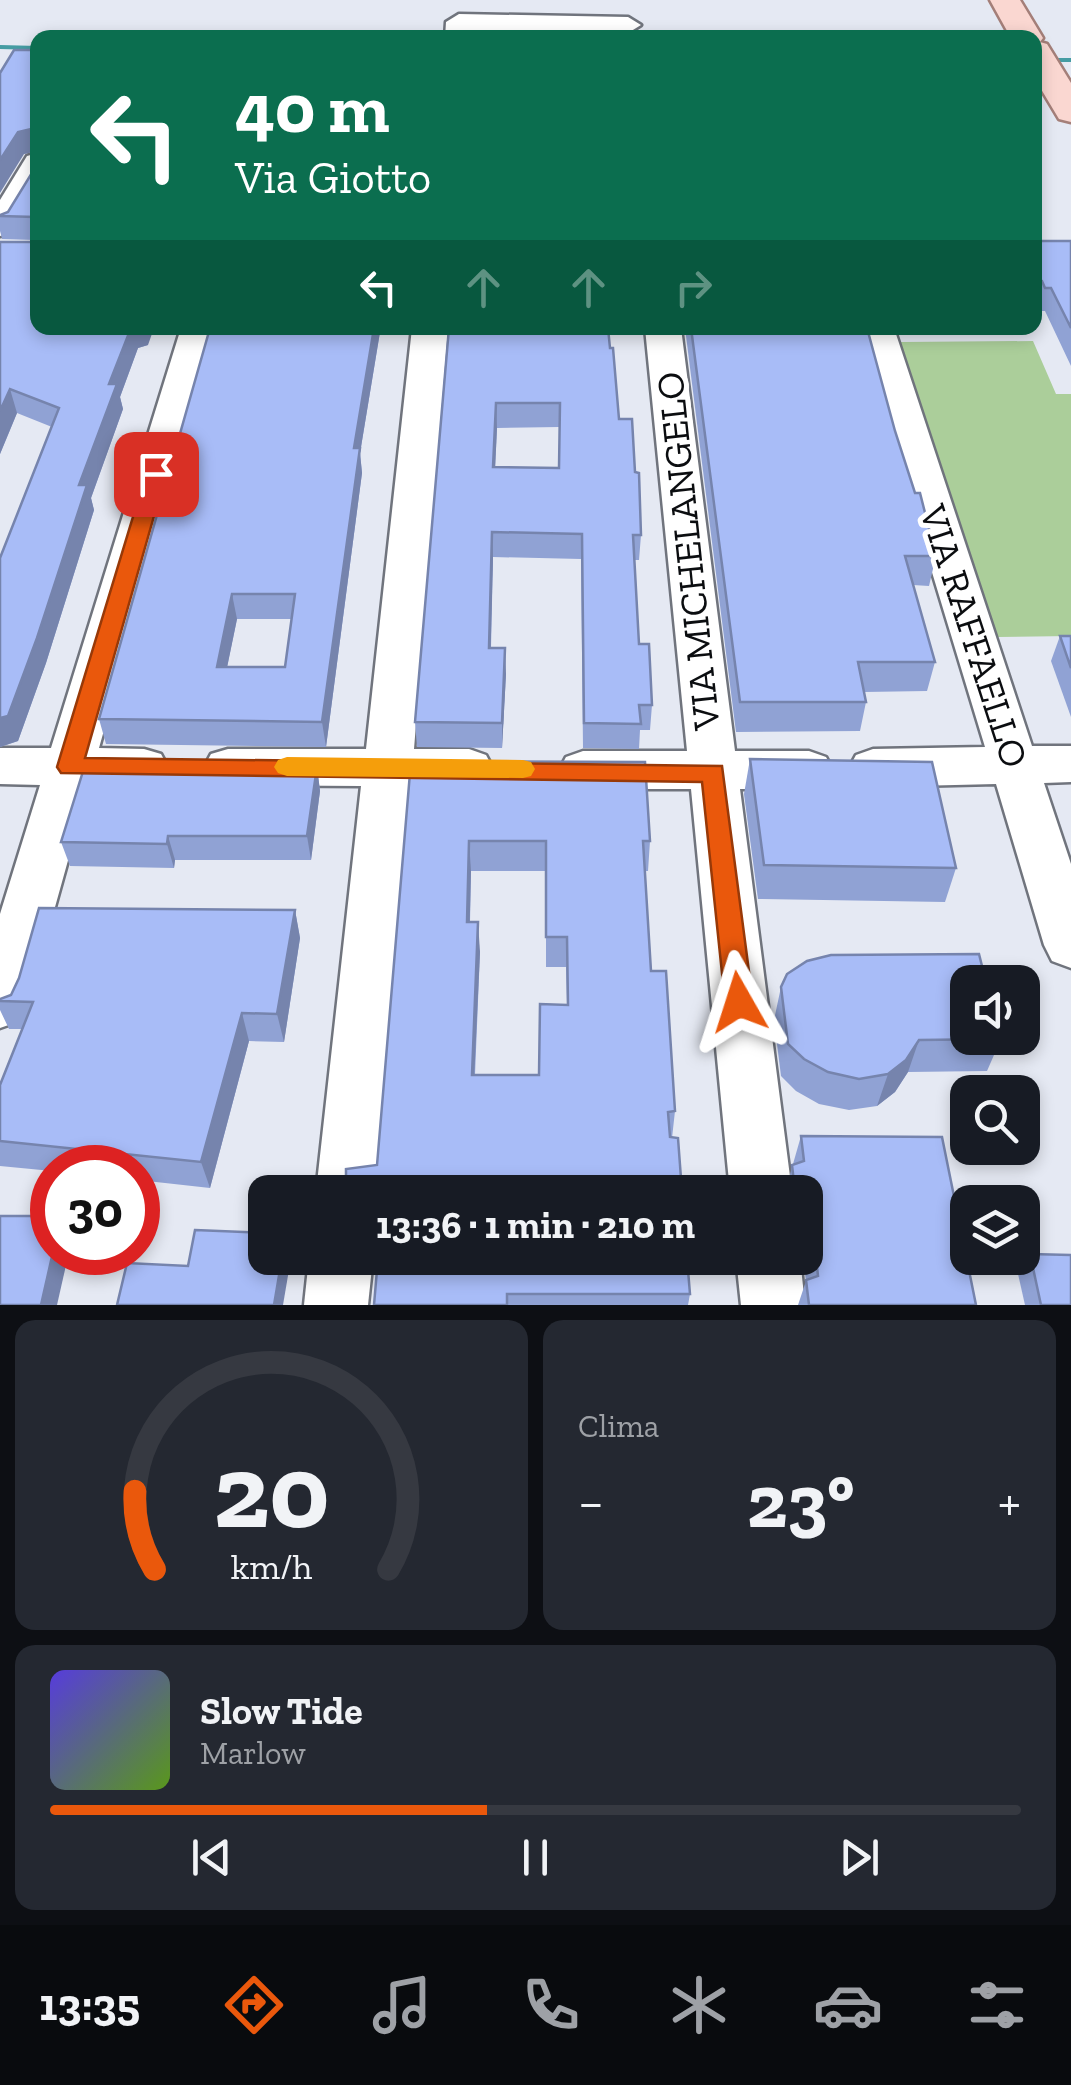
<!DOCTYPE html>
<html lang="it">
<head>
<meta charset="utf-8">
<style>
	body { margin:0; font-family:"Zilla Slab",serif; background:#242831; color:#f1f3f6; height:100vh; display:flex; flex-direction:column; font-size:38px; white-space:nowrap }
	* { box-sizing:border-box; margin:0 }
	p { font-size:32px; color:#9ea1a6 }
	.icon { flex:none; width:55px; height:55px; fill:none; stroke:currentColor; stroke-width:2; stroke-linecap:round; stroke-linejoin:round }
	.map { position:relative; height:1305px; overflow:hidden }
	.sheet { display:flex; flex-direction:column; gap:15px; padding:15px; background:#0d0f14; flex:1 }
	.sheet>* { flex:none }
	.guide { position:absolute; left:30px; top:30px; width:1012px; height:305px; border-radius:20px; box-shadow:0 5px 15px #0003; background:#0b6e4f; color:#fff; overflow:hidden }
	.fabs { position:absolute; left:950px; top:965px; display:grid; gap:20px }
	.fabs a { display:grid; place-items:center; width:90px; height:90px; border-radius:20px; background:#171b24; box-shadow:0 5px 15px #0003; font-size:50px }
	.speed { position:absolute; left:30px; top:1145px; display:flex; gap:20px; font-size:50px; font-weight:700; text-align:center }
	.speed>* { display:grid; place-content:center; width:130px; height:130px; border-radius:50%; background:#171b24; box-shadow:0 5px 15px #0003; line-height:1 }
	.speed .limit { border:15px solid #d22; background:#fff; color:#111 }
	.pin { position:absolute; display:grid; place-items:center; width:85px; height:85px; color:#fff; margin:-42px; border-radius:20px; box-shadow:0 5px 15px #0006 }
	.me { position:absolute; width:110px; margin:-55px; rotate:354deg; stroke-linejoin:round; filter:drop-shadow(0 0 8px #0008) }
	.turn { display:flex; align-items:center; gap:35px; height:210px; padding:0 40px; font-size:45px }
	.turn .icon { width:130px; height:130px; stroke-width:2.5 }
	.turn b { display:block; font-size:70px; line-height:85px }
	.lanes { display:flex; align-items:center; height:95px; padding:0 40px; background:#0003; justify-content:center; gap:50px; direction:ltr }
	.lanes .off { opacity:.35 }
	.big { font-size:75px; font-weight:700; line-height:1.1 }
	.sheet .tile { flex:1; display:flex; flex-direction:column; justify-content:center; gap:15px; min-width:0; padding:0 35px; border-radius:20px; background:#242831 }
	.sheet .dial { align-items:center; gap:0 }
	.dial svg { height:260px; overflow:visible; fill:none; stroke:#363941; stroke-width:7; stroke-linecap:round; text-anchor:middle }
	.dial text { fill:#f1f3f6; stroke:none }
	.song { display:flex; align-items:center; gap:30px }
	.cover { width:120px; height:120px; border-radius:15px; background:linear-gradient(135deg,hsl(250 70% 55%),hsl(90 70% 35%)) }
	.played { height:10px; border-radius:5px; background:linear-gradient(90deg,#ea580c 45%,#363941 45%) }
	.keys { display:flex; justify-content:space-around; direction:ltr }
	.heat { display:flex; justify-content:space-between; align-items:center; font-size:55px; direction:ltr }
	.sheet .tiles { flex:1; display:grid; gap:15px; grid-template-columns:1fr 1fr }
	.tile:last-child { grid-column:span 2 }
	.trip { position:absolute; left:248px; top:1175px; width:575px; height:100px; border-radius:20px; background:#171b24; box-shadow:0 5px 15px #0003; font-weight:700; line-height:100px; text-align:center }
	.tab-bar { display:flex; height:160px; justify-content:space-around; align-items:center; background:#090b0e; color:#9ea1a6 }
	.tab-bar .icon { width:70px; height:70px }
	.tab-bar .current { color:#ea580c }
	.tab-bar b { font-size:45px; color:#f1f3f6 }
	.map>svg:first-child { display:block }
	.green { fill:#abce9a }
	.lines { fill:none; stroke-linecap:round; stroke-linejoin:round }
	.stream { fill:#459ca3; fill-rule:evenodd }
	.street-casing { stroke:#70747d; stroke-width:5 }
	.primary-casing { stroke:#a47f79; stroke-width:5 }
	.street { fill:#fff; fill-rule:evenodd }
	.primary { fill:#fad7d1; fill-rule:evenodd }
	.wall { fill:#90a2d4; fill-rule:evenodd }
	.shaded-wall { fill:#7684ad }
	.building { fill:#a8bcf7; stroke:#7684ad; stroke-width:2.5; fill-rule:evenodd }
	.route { fill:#ea580c; stroke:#983908; stroke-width:2.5 }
	.slow { fill:#f59e0b }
	.labels { text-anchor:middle; stroke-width:10; stroke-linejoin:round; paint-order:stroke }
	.street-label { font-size:38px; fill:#0b0d10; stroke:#fff }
</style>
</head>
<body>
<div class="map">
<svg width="1071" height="1305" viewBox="0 0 1071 1305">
	<rect width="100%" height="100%" fill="#e5e9f3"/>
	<polygon class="green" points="1033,341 1056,394 1071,394 1071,636 997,637 900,342"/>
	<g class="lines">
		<g class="stream">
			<polygon points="0,45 38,46 38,50 0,49"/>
			<rect x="1054" y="58" width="17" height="4"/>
		</g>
		<g class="street-casing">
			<g id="street">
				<polygon points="459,14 628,17 641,25 628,33 471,30 471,38 445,38 446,22"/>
				<polygon points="38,153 38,189 11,233 0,236 0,200 27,156"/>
				<polygon points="181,328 217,328 99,748 144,749 161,754 168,767 161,780 144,785 89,785 28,1004 20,1021 0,1028 0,914 40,785 0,784 0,748 51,748"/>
				<polygon points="412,328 448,328 414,749 469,749 486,755 493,768 486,781 469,787 411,786 378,1192 316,1192 361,786 228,785 211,780 204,767 211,754 228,749 366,749"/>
				<polygon points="645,328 681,328 735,751 809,751 826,757 833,770 826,783 809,789 740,789 792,1192 730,1192 691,789 583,789 566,783 559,770 566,757 583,751 687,751"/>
				<polygon points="858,328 894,328 1032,746 1071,746 1071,782 1044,783 1071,864 1071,968 1052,961 1044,945 996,784 873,787 856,781 849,768 856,755 873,749 985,747"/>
				<polygon points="309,1258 373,1258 368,1305 304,1305"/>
				<polygon points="736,1258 800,1258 805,1305 741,1305"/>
			</g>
		</g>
		<g class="primary-casing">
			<polygon id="primary" points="990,0 1020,0 1043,38 1040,42 1047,44 1071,83 1071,122 1059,119 1035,79 1035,38 1011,38"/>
		</g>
		<use href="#street" class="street"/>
		<use href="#primary" class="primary"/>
	</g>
	<g class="wall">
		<polygon points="0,73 148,345 138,348 120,397 123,409 91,498 94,510 46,663 18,741 0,747 0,558 52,427 17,413 0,454 0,242 34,242 34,240 2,239 0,231 0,215 8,212 35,168 35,151 24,154"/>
		<polygon points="1035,241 1071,241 1071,366 1045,311 1039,311 1035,304"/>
		<path d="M210 328H411L409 332H380L360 453 362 473 326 747 106 744 99 719ZM237 619H292L285 667H227Z"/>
		<path d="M449 328 610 348 619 419 635 472 641 535 639 560H634L639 644 652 705 650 730H640L639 749 583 748 581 559 493 557 491 648 506 674 502 748 417 747 415 722ZM559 427V468L495 467 497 428Z"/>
		<polygon points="685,328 867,328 895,431 936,556 929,586 913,585 935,662 927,691 864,692 866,702 860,731 736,732"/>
		<polygon points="1060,636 1071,636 1071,717 1051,661"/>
		<polygon points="750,759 956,868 945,902 758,899 744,794"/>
		<path d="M411 761 650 841 648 871H645L651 971 675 1111 672 1138 682 1192H349L346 1176 377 1165ZM471 871H546V967H566L567 1005 539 1075H475L480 952 470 922Z"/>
		<polygon points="317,767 320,791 311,860 175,860 174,868 70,866 61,842"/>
		<polygon points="295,910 300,938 284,1042 249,1041 210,1188 138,1180 138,1168 52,1168 52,1171 0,1166 0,1085 22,1029 9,1029 0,1010 0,999"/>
		<polygon points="781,987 1001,1039 987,1071 908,1072 895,1092 877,1106 849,1110 819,1104 796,1091 781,1076 774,1020"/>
		<polygon points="801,1136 976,1305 798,1305 806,1281 803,1258 805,1258 805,1192 785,1192"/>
		<polygon points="1030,1254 1071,1305 1025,1305 1018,1274"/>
		<polygon points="378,1258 690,1294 688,1305 374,1305"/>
	</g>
	<g class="shaded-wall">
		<polygon points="35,128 38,151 24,154 0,193 0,160 18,132"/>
		<polygon points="131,328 154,328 148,345 138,348 120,397 123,409 91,498 94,510 46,663 18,741 0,747 0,718 79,485 109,384"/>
		<polygon points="374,328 379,328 380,332 360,453 362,473 326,747 322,722 354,448"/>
		<polygon points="10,389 17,413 0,454 0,411"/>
		<polygon points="496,403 497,428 494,492 493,467"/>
		<polygon points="492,532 493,557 490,674 489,648"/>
		<polygon points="232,594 237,619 222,692 217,667"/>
		<polygon points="505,648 506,674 502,748 502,723"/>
		<polygon points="317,767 320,791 311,860 307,836"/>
		<polygon points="168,836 175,860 174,868 167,844"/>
		<polygon points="469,841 471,871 469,952 467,922"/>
		<polygon points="295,910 300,938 284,1042 277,1014"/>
		<polygon points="478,922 480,952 473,1103 472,1075"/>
		<polygon points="242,1013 249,1041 210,1188 201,1162"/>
		<polygon points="919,1040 908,1072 895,1092 877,1106 888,1074"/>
		<polygon points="53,1252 69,1252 57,1305 41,1305"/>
		<polygon points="282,1258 291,1258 283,1305 274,1305"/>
	</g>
	<g class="building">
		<polygon points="14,50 38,50 38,328 131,328 109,384 117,384 79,485 87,485 37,638 8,716 0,718 0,558 59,408 10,389 0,411 0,242 34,242 35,217 0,216 0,215 8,212 35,168 35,128 18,132 0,160 0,73"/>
		<polygon points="1035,241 1071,241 1071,328 1051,288 1045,288 1042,281 1035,282"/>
		<path d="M210 328H374L354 448H360L322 722 99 719ZM232 594H295L285 667H217Z"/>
		<path d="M449 328H608L610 348H613L619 419H632L635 472 639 473 641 535H633L639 644H649L652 705H639L641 724 584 723 582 534 492 532 489 648H505L502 723 415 722ZM496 403H560L559 468 493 467Z"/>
		<polygon points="691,328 867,328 895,431 915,493 920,493 936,556 905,556 935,662 858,662 866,702 740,702"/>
		<polygon points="1060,636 1071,636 1071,668"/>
		<polygon points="750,759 932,762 956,868 764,865"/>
		<path d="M411 761 645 762 650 841H643L651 971H666L675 1111 668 1112 670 1137 678 1138 682 1192H436V1185L346 1176V1169L377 1165ZM469 841H546V937H567L568 1005 540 1004 539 1075H472L478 922H467Z"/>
		<polygon points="85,765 317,767 307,836 168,836 167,844 61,842"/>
		<polygon points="39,908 295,910 277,1014 242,1013 201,1162 0,1141 0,1085 33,1002 0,1001 0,999 11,995 19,978"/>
		<polygon points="979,954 986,982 968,982 968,1038 1000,1038 1001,1039 919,1040 906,1060 888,1074 859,1079 828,1072 804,1059 788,1044 781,987 787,974 807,961 831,955"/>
		<polygon points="801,1136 942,1137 976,1305 809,1305 806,1280 818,1276 813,1228 805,1226 805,1192 795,1192 792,1165 804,1161"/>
		<polygon points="0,1216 52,1216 53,1252 41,1305 0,1305"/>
		<polygon points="195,1230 265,1233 265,1258 282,1258 274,1305 117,1305 127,1263 188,1266"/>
		<polygon points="1030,1254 1071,1255 1071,1305 1041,1305"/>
		<polygon points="378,1258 687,1258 690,1294 507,1294 507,1305 374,1305"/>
	</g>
	<polygon class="route" points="156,468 166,474 85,758 722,766 753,1002 749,1010 739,1014 729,1010 725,1002 702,782 61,773 57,767 146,474"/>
	<polygon class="slow" points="287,757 523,760 531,762 535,769 531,776 523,778 287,776 278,773 274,767 278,760"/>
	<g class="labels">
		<g class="street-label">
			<text transform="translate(688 551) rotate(-96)" y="13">VIA MICHELANGELO</text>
			<text transform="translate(974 636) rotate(72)" y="13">VIA RAFFAELLO</text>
		</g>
	</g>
</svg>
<div class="fabs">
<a><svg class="icon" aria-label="sound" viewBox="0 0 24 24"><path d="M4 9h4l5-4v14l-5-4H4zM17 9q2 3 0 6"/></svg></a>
<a><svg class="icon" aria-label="search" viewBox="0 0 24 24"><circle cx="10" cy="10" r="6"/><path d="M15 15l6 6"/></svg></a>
<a><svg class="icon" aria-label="layers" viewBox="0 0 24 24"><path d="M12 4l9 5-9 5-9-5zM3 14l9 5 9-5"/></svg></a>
</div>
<div class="speed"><div class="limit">30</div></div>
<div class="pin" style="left:156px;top:474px;background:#d93025"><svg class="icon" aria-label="arrive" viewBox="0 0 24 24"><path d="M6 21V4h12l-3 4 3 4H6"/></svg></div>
<svg class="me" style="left:739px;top:1002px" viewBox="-20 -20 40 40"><path d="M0-17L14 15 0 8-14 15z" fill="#ea580c" stroke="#fff" stroke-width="4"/></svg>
<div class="trip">13:36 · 1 min · 210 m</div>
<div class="guide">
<div class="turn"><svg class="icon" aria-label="left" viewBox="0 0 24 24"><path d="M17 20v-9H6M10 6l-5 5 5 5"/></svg><div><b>40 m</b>Via Giotto</div></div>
<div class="lanes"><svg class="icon" aria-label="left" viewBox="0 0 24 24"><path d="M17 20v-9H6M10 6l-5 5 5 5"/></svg><svg class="icon off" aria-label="ahead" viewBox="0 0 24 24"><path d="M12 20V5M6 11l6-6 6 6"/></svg><svg class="icon off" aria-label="ahead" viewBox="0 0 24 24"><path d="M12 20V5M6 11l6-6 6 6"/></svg><svg class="icon off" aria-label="right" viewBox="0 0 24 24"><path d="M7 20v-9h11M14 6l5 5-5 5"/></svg></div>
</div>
</div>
<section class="sheet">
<div class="tiles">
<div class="tile dial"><svg viewBox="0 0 100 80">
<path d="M14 69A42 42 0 1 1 86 69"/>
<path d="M14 69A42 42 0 0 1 8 45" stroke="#ea580c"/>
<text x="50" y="56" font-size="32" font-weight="700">20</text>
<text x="50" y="72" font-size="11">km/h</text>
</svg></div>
<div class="tile"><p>Clima</p>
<div class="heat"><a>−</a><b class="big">23°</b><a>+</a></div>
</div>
<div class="tile">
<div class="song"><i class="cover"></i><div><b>Slow Tide</b><p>Marlow</p></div></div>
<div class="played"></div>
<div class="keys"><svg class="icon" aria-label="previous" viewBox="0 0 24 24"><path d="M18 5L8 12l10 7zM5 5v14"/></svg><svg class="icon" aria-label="pause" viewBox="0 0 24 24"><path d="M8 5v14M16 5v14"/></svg><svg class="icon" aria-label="next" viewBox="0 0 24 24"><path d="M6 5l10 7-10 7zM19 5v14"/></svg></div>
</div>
</div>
</section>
<nav class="tab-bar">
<b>13:35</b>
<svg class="icon current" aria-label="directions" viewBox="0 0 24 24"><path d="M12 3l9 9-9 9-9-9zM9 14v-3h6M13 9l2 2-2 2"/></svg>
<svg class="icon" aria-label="music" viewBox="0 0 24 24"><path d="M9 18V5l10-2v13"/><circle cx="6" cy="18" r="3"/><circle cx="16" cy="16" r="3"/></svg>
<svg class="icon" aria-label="phone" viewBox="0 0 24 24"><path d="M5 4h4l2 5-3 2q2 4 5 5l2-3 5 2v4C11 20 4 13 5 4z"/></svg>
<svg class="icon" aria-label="climate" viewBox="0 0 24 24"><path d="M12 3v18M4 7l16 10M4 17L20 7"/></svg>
<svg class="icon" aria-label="car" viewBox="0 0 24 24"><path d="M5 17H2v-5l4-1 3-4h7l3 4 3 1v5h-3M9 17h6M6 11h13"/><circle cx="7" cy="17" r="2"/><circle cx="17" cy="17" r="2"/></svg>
<svg class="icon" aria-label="filters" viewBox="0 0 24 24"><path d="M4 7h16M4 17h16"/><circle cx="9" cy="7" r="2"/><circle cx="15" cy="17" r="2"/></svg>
</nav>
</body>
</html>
